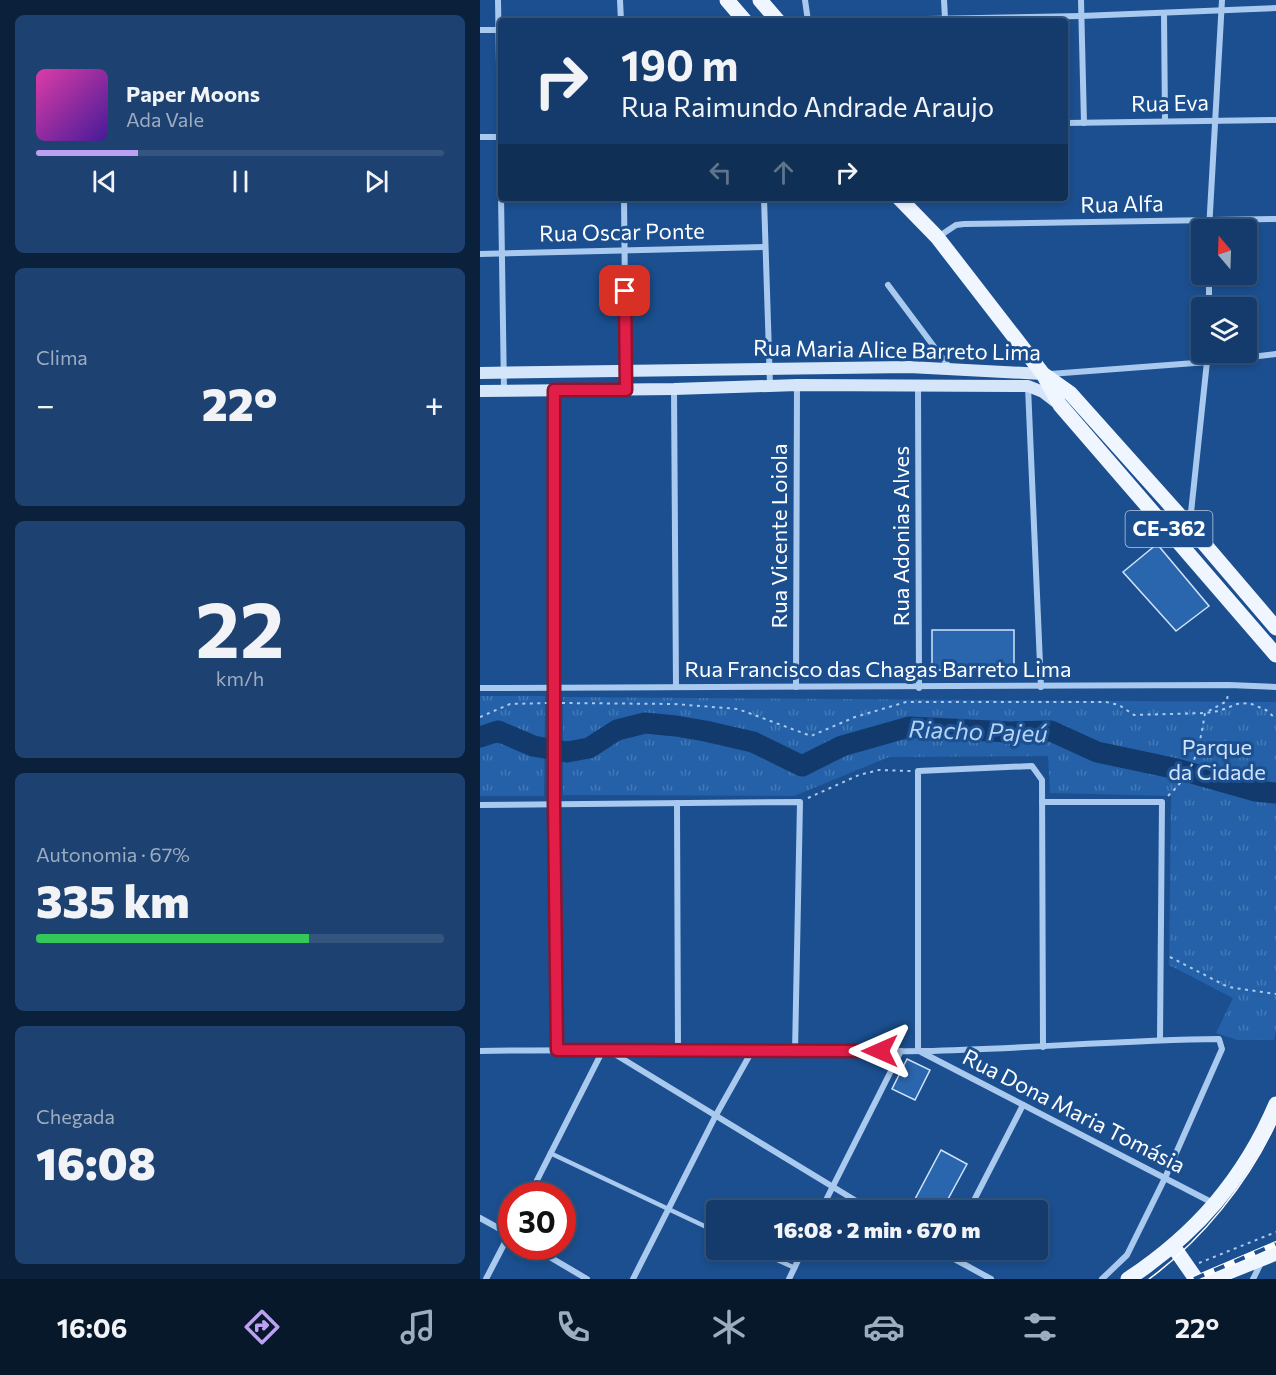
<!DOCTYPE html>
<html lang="pt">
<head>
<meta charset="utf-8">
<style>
	body { margin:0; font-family:Commissioner,sans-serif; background:#1d4271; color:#f1f3f6; height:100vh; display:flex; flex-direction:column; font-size:22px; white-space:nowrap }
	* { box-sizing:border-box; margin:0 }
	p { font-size:20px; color:#9dadc1 }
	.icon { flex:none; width:33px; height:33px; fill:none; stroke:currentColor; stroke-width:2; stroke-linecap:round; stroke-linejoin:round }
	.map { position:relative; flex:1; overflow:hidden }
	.details { display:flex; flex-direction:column; gap:15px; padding:15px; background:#0b203b; width:480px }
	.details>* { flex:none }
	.guide { position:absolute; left:18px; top:18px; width:570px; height:183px; border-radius:6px; box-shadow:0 3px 9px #0003,0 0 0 2px #33557e; background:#143b6b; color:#f1f3f6; overflow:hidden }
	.needle { width:39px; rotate:341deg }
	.buttons { position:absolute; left:711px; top:219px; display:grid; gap:12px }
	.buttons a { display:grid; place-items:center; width:66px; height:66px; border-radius:6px; background:#143b6b; box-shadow:0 3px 9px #0003,0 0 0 2px #33557e; font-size:30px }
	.speed { position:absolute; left:18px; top:1182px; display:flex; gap:12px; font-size:30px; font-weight:700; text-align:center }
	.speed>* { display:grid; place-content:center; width:78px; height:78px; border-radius:50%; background:#143b6b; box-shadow:0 3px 9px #0003,0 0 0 2px #33557e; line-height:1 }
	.speed .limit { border:9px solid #d22; background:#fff; color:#111 }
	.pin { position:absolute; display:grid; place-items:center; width:51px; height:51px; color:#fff; margin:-26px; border-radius:12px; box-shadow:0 3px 9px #0006 }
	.me { position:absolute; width:66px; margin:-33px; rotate:270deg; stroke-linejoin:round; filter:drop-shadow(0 0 4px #0008) }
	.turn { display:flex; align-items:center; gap:21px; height:126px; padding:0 24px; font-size:27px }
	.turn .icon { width:78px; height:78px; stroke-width:2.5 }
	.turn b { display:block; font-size:42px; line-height:51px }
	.lanes { display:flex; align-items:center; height:57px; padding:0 24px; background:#0003; justify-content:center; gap:30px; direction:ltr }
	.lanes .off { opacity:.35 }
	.big { font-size:45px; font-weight:800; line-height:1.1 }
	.details .tile { flex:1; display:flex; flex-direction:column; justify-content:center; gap:9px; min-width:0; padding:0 21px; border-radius:9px; background:#1d4271 }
	.details .dial { align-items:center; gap:0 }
	.dial b { font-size:78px; line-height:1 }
	.song { display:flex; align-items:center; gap:18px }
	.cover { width:72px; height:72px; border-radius:9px; background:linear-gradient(135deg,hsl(320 70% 55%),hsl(260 70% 35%)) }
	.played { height:6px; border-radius:3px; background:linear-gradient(90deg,#bca0f2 25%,#33557e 25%) }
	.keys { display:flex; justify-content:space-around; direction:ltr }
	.heat { display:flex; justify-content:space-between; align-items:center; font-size:33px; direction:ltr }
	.charge { height:9px; border-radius:4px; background:linear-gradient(90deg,#34c759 67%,#33557e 0) }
	.trip { position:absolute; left:226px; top:1200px; width:342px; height:60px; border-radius:6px; background:#143b6b; box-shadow:0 3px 9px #0003,0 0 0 2px #33557e; font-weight:800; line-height:60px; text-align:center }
	.tab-bar { display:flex; height:96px; justify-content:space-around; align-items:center; background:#08182b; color:#9dadc1 }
	.tab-bar .icon { width:42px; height:42px }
	.tab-bar .selected { color:#bca0f2 }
	.tab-bar b { font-size:27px; color:#f1f3f6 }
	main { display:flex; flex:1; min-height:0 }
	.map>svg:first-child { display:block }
	.park { fill:url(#park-tufts) }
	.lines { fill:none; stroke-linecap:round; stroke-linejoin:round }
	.river { stroke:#123a6d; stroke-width:21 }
	.building { fill:#2a66ad; stroke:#cfe3fa; stroke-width:1.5 }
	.path { stroke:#a9c9ee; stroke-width:2; stroke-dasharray:3 4.5; stroke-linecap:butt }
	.lane { stroke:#a9c9ee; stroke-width:4.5 }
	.street { stroke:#a9c9ee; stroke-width:6 }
	.secondary { stroke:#d6e6fa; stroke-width:12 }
	.primary { stroke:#f0f6ff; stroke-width:15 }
	.tram { stroke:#fff; stroke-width:1.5 }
	.rail-casing { stroke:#fff; stroke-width:6 }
	.rail { stroke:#1b4f8f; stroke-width:4; stroke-dasharray:11; stroke-linecap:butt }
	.route-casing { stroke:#92132f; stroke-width:15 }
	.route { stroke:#e11d48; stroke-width:10 }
	.labels { text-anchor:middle; stroke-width:6; stroke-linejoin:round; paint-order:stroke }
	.shield { fill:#1b4f8f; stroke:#bbcadd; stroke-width:1.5 }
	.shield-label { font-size:21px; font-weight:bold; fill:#fff }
	.street-label { font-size:22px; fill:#fff; stroke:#1b4f8f }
	.park-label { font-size:22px; fill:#cfe3fa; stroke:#1b4f8f }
	.water-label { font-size:24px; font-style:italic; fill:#b5d3f5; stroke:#1b4f8f }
</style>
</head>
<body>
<main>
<section class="details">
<div class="tile">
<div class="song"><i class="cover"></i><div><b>Paper Moons</b><p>Ada Vale</p></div></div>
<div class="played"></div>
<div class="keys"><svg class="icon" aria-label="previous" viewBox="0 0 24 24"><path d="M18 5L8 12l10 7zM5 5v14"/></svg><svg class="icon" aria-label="pause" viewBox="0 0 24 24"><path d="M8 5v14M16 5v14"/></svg><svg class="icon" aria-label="next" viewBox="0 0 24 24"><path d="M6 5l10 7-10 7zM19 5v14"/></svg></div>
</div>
<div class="tile"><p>Clima</p>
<div class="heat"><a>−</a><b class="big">22°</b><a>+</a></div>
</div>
<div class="tile dial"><b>22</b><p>km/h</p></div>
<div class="tile"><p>Autonomia · 67%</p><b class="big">335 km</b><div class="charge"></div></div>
<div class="tile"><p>Chegada</p><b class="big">16:08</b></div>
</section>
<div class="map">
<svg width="796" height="1279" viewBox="0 0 796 1279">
	<defs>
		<pattern id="park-tufts" width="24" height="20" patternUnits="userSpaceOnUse" patternTransform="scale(1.5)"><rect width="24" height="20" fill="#2461a8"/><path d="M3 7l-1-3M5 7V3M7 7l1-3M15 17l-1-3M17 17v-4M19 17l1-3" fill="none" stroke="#4579b5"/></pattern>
	</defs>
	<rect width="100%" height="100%" fill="#1b4f8f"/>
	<g class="park">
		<polygon points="0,696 65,696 64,796 0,796"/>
		<polygon points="83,697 796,702 796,1030 794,1040 757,1040 736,1033 753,998 689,965 691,796 570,793 568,756 409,757 314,796 83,795"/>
	</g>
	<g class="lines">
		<polyline class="river" points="0,737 18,731 53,746 87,752 109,748 137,730 165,723 196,726 225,731 273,742 322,766 362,746 429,727 530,732 571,731 617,752 697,769 775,791 796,793"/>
	</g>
	<g class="building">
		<polygon points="677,544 729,606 696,631 643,572"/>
		<rect x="452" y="630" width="82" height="40"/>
		<polygon points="427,1059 450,1070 435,1100 412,1089"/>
		<polygon points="461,1150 487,1164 462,1210 453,1210 434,1201"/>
	</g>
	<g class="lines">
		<g class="path">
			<polyline points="82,703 194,704 258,709 331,736 375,717 426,702 626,702 639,705 654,715 725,713 739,711 757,704 769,703 786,710 796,719"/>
			<polyline points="0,717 30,704 67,703"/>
			<path d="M688 796C716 769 719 749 725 713L747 701 748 692"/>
			<polyline points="328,798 379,775 399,770 431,771"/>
			<polyline points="690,957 748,987 796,994"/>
			<polyline points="719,1263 796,1232"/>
		</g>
		<g class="lane">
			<polyline points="70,1153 237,1232"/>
			<polyline points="275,1250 315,1268"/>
		</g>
		<g class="street">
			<polyline points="18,0 24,390"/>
			<polyline points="140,0 141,21"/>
			<polyline points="325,0 328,21"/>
			<polyline points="464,0 465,18"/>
			<polyline points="601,0 604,123"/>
			<polyline points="684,14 685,121"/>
			<polyline points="342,21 601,16 796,8"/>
			<polyline points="0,30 20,30"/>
			<polyline points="585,123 796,120"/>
			<polyline points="0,137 20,137"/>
			<polyline points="144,198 146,389"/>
			<polyline points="284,198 290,385"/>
			<polyline points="729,230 742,0"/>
			<polyline points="458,237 476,225 484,224 796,219"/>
			<polyline points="0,254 284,247"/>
			<polyline points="408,285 470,368"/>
			<polyline points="729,308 729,274"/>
			<polyline points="570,374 728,362 796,354"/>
			<polyline points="438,385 439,688"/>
			<polyline points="548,387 561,687"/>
			<polyline points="194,389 196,687"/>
			<polyline points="74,390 74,804 77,1049"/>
			<polyline points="710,522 728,352"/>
			<polyline points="316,687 317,385"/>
			<polyline points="0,688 749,685 796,687"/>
			<polyline points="562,802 682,802 680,1039"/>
			<polyline points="197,803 198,1051"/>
			<polyline points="0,805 320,802 315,1052"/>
			<polyline points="128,1050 391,1210"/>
			<path d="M0 1051C148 1048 296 1053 444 1051 543 1049 641 1040 739 1039L742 1049 685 1178 647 1255 622 1279"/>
			<polyline points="438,1051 438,771 552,766 562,780 563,1047"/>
			<polyline points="441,1052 733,1203"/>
			<polyline points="49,1196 123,1050"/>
			<polyline points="341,1210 421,1051"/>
			<polyline points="489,1210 543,1105"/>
			<polyline points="0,1218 31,1235"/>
			<polyline points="51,1246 107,1279"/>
			<polyline points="458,1250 511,1279"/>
			<polyline points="6,1279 32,1229"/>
			<polyline points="153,1279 236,1115 272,1051"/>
			<polyline points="309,1279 323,1250"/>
			<polyline points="773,1279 782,1261"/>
		</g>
		<g class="secondary">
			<polyline points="0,373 429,367 563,374"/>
			<polyline points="0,391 194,389 317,385 548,386 563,392 576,402"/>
		</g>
		<g class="primary">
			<polyline points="247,0 265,21"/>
			<polyline points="280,0 298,21"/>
			<polyline points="419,198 457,237 563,374 580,405 796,655"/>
			<polyline points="566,376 590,393 709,526 796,628"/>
			<polyline points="693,1246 716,1279"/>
			<path d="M648 1279C716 1234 764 1179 796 1104"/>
			<polyline points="731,1279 796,1253"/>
		</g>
		<path class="tram" d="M669 1279C722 1240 768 1183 796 1123"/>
		<g class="rail-casing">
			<polyline id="rail" points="714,1279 796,1244"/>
		</g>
		<use href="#rail" class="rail"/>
	</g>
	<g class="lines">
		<g class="route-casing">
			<polyline id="route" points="145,291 146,390 74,390 74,804 77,1050 400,1051"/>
		</g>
		<use href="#route" class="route"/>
	</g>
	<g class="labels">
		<rect class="shield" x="645.5" y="511" width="87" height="36" rx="4.5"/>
		<g class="shield-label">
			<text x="689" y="536">CE-362</text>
		</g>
		<g class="street-label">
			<text transform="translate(690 103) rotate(-1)" y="8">Rua Eva</text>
			<text transform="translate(642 204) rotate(-1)" y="8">Rua Alfa</text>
			<text transform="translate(142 232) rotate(-1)" y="8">Rua Oscar Ponte</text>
			<text transform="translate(417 350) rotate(1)" y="8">Rua Maria Alice Barreto Lima</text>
			<text transform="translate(299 536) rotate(-90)" y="8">Rua Vicente Loiola</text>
			<text transform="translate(421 536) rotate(-90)" y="8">Rua Adonias Alves</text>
			<text x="398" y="677">Rua Francisco das Chagas Barreto Lima</text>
			<text transform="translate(594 1111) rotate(27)" y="8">Rua Dona Maria Tomásia</text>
		</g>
		<g class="park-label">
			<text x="737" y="755">Parque<tspan x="737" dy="25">da Cidade</tspan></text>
		</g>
		<g class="water-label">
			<text transform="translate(498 732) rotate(2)" y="8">Riacho Pajeú</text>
		</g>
	</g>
</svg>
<div class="buttons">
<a><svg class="needle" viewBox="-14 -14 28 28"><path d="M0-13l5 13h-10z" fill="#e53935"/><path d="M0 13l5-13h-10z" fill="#9dadc1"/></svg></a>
<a><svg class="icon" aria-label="layers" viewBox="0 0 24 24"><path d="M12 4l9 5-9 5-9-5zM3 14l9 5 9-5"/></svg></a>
</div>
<div class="speed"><div class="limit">30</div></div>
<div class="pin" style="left:145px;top:291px;background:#d93025"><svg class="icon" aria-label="arrive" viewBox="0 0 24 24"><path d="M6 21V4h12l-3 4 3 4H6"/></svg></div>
<svg class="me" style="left:400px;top:1051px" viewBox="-20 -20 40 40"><path d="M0-17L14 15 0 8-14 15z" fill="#e11d48" stroke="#fff" stroke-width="4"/></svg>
<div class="trip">16:08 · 2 min · 670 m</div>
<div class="guide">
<div class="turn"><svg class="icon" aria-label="right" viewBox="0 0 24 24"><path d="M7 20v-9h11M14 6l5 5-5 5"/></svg><div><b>190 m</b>Rua Raimundo Andrade Araujo</div></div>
<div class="lanes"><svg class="icon off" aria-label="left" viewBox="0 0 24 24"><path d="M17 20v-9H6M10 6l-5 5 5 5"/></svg><svg class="icon off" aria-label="ahead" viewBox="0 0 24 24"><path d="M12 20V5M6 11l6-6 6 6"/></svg><svg class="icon" aria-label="right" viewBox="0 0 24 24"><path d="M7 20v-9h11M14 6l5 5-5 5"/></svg></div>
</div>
</div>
</main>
<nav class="tab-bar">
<b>16:06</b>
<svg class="icon selected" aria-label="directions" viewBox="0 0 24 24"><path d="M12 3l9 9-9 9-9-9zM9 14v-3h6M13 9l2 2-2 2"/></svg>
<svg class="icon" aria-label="music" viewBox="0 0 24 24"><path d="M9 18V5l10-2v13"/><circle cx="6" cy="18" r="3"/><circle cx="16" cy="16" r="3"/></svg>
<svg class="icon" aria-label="phone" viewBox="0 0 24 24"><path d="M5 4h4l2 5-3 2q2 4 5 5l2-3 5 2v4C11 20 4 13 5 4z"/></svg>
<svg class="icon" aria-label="climate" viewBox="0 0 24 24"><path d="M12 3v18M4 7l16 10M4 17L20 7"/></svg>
<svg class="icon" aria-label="car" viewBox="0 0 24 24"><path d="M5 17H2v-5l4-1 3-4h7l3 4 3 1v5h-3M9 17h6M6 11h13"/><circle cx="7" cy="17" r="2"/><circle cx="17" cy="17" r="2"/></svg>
<svg class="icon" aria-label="filters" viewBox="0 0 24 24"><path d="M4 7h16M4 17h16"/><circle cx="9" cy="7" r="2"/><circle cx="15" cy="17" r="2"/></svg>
<b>22°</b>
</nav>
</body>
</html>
